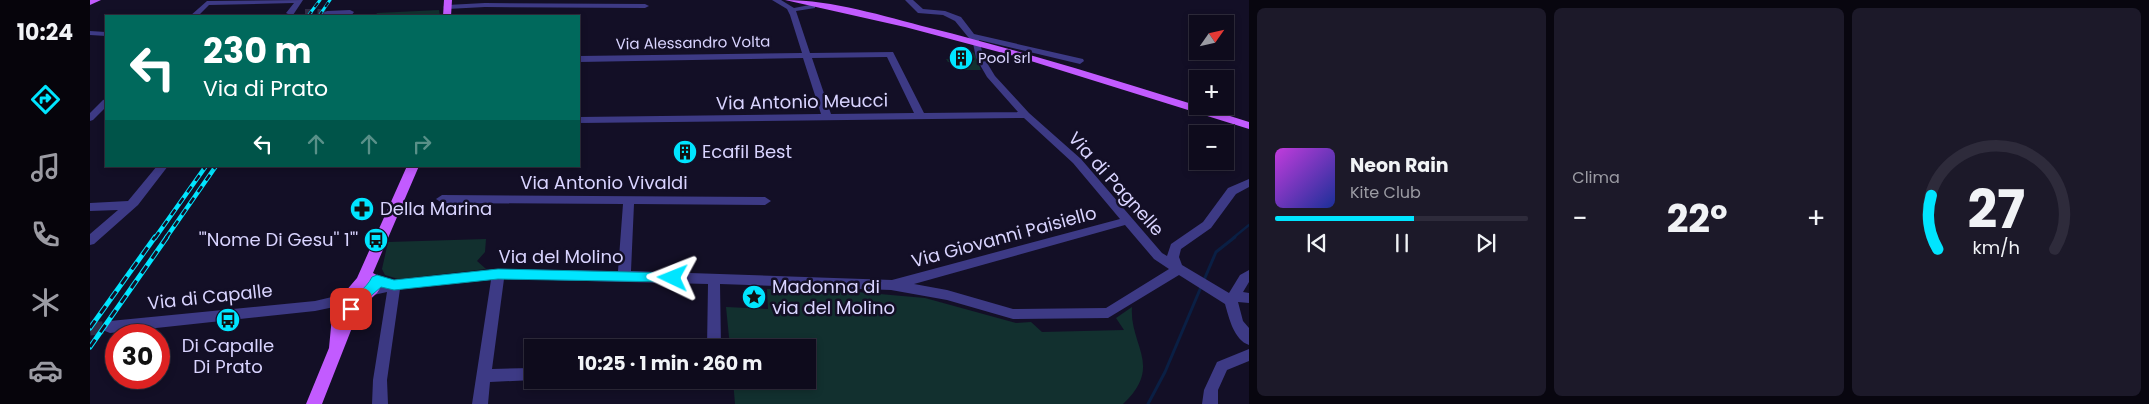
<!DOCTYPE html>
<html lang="it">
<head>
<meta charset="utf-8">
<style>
	body { margin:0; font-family:Poppins,sans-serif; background:#1c1929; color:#f1f3f6; height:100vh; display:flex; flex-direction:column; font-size:19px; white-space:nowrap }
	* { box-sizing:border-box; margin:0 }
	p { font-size:16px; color:#9b9ba3 }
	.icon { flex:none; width:28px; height:28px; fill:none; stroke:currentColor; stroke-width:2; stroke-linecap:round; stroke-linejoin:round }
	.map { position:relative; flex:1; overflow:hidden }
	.sheet { display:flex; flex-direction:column; gap:8px; padding:8px; background:#08060f; width:900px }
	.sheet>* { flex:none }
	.top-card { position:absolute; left:15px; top:15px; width:475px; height:152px; border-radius:0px; box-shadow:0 2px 8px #0003,0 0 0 1px #2e2b3b; background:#00695c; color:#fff; overflow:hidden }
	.needle { width:32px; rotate:56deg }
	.fabs { position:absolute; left:1099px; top:15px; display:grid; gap:10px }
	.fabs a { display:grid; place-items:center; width:45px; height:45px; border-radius:0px; background:#0e0b1c; box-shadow:0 2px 8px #0003,0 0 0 1px #2e2b3b; font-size:25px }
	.speed { position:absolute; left:15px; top:324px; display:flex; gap:10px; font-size:25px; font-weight:700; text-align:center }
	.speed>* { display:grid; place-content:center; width:65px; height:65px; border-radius:50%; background:#0e0b1c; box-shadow:0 2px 8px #0003,0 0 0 1px #2e2b3b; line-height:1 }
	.speed .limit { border:8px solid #d22; background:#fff; color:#111 }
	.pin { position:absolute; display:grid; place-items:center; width:42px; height:42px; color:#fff; margin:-21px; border-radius:10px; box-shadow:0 2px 8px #0006 }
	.me { position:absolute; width:55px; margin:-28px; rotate:272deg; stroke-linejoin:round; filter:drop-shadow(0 0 4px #0008) }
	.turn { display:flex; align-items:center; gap:18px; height:105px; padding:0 15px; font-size:22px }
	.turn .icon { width:65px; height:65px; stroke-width:2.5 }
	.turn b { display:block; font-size:35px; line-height:42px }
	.lanes { display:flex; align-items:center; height:48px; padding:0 15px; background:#0003; justify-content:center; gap:25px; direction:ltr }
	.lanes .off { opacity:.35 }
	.big { font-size:38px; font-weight:700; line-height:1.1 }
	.sheet .widget { flex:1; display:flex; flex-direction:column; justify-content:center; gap:8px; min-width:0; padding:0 18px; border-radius:8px; background:#1c1929 }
	.sheet .dial { align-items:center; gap:0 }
	.dial svg { height:130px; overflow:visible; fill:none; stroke:#2e2b3b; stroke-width:7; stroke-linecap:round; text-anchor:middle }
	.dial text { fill:#f1f3f6; stroke:none }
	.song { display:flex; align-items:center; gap:15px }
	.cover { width:60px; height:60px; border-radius:8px; background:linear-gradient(135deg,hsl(290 70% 55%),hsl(230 70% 35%)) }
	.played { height:5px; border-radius:2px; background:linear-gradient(90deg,#00e5ff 55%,#2e2b3b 55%) }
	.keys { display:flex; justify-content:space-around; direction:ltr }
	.heat { display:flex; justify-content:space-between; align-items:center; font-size:28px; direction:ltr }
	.sheet .tiles { flex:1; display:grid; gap:8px; grid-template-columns:repeat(3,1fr) }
	.trip { position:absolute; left:434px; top:339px; width:292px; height:50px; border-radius:0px; background:#0e0b1c; box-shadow:0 2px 8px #0003,0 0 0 1px #2e2b3b; font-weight:700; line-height:50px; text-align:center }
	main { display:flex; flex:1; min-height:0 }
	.tabs { display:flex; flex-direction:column; width:90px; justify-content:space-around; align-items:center; background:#06040b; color:#9b9ba3 }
	.tabs .icon { width:35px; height:35px }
	.tabs .selected { color:#00e5ff }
	.tabs b { font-size:22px; color:#f1f3f6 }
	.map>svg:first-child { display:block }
	.green { fill:#12302f }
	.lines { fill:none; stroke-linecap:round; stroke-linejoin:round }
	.stream-far1 { stroke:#0a1f44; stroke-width:2.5 }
	.stream { stroke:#0a1f44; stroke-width:3 }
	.minor-tunnel-far1 { stroke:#312d47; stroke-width:8; stroke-dasharray:8 4.5; stroke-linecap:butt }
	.minor-tunnel { stroke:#312d47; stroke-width:13; stroke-dasharray:13 7; stroke-linecap:butt }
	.minor { fill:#3d3a85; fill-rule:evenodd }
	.major { fill:#c25bff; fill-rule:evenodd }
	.rail-far2-casing { stroke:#00e5ff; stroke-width:3 }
	.rail-far1-casing { stroke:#00e5ff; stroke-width:4.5 }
	.rail-casing { stroke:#00e5ff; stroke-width:5 }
	.rail-far2 { stroke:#130f26; stroke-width:2; stroke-dasharray:5.5; stroke-linecap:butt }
	.rail-far1 { stroke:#130f26; stroke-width:2.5; stroke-dasharray:7; stroke-linecap:butt }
	.rail { stroke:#130f26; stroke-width:3; stroke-dasharray:9; stroke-linecap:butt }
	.route { fill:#00e5ff; stroke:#0095a6 }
	.labels { text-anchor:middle; stroke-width:5; stroke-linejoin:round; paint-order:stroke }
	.far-street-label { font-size:15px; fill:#d9d4ff; stroke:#130f26 }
	.far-poi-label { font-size:15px; fill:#d9d4ff; stroke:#130f26; text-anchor:start }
	.street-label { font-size:18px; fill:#d9d4ff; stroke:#130f26 }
	.poi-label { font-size:18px; fill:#d9d4ff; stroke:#130f26; text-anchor:start }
</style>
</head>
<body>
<main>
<nav class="tabs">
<b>10:24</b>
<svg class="icon selected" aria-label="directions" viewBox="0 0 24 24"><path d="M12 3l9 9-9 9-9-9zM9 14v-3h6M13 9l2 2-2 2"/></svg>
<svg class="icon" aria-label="music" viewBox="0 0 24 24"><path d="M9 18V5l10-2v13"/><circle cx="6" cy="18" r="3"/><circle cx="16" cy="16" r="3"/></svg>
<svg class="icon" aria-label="phone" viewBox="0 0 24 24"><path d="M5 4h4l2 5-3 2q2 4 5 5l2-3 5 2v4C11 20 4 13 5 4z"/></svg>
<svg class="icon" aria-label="climate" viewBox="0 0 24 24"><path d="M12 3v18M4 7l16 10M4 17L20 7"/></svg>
<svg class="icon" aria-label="car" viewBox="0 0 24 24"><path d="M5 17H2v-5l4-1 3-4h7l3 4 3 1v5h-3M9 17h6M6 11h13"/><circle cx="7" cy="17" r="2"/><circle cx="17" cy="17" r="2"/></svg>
</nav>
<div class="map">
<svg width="1159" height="404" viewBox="0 0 1159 404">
	<rect width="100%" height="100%" fill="#130f26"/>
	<g class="green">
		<polygon points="349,10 350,16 285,16 287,13"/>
		<polygon points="882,52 884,53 891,70 869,70 865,62 858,62 856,59 882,61 885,59 881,55"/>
		<polygon points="396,239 395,252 387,261 396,269 308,279 295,275 292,269 298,242"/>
		<path d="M677 289 767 292 835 298 926 323 941 322 952 332 1034 330 1026 318 1042 307C1039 345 1074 366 1033 404H645L643 380H718V348L640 347 636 307 678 309Z"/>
	</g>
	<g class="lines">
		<polyline class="stream-far1" points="1143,238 1159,225"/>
		<g class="stream">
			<polyline points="1114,280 1126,252 1145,237"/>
			<polyline points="1058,404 1075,372 1111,287"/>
		</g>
		<polyline class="minor-tunnel-far1" points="215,13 237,13"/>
		<polyline class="minor-tunnel" points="0,329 20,327"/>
		<g class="minor">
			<polygon points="213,0 203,15 200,15 196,13 204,3 119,5 108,16 100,16 117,1"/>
			<path d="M682 0H691L704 8 725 4V8L706 11 720 53 803 52 834 113 928 112 897 77 886 58 883 43 865 21 853 15 828 13 815 0H823L833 9 855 11 871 17 884 34 993 59 994 61 990 64 889 40 894 58 905 76 939 113 991 159 1072 253 1077 256 1081 244 1113 222 1138 188 1159 179V187L1146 194 1121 228 1091 249 1089 257 1092 265 1139 293 1150 275 1159 270V282L1153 292 1159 293V303L1148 302 1153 321 1159 328V345C1144 340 1139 318 1135 304L1089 275 1018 318 923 319 857 300 801 290 630 284 631 348H617L618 284 414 279 402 369 442 368 443 380 400 382 398 404H382L401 280 310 289 297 380 298 404H282L283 380 297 292 279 296 274 295 273 291 274 287 304 280 408 269 528 271 533 204 352 203 346 199 352 195 675 197 681 201 675 205 544 204 541 271 802 280 1030 219 983 163 934 118 489 123V117L731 114 713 58 489 62V56L712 53 700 15 697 9ZM797 57 824 113 741 114 722 58ZM1035 225 1064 259 1079 269 1016 308 923 309 857 290 824 284Z"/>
			<polygon points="395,3 555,4 559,6 555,8 395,7 357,9 353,7 357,5"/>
			<polygon points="260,10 264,12 261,16 253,16 254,15 237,15 233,13 237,11"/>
			<polygon points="0,31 16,32 16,36 0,35"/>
			<polygon points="16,99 16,107 3,120 0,121 0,113 13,100"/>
			<polygon points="67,166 78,166 48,205 4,244 0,245 0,234 28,210 0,211 0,203 38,201"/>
			<polygon points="258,291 263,292 264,296 263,300 244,307 225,311 20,333 15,331 13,327 15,323 20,321 225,301 242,297"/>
			<polygon points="1159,349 1159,361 1137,370 1128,390 1128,404 1112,404 1114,390 1127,362"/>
		</g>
		<g class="major">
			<polygon points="0,0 11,0 0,5"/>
			<polygon points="354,0 362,0 361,16 353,16"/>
			<path d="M695 0C743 0 793 16 840 28 948 55 1054 89 1159 122V129L928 57 815 27Z"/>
			<polygon points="317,166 329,166 283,273 292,278 294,282 287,293 269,310 232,404 216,404 239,348 243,306 267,278"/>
		</g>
		<g class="rail-far2-casing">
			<g id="rail-far2">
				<polyline points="218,16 230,0"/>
				<polyline points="229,16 240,0"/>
			</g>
		</g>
		<g class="rail-far1-casing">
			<g id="rail-far1">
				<polyline points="65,238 116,166"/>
				<polyline points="76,238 126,166"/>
			</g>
		</g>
		<g class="rail-casing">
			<g id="rail">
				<polyline points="0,328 65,237"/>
				<polyline points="0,347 77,237"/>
			</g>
		</g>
		<use href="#rail-far2" class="rail-far2"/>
		<use href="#rail-far1" class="rail-far1"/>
		<use href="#rail" class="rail"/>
	</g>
	<path class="route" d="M408 269 583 273 590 278 583 282 408 279 304 290 291 287 275 301 266 313H257L255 309C262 295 276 290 282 277L287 275 304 280Z"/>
	<defs>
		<g id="building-disc" transform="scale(1.25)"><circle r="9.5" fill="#00e5ff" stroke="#130f26"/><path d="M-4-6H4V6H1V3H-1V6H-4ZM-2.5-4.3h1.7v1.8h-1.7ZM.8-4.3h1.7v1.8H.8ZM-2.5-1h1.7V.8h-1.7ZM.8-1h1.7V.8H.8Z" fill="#111"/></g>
		<g id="pharmacy-disc" transform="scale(1.25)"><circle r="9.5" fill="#00e5ff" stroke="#130f26"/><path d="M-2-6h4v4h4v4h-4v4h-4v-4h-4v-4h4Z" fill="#111"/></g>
		<g id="bus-disc" transform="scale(1.25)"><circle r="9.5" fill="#00e5ff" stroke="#130f26"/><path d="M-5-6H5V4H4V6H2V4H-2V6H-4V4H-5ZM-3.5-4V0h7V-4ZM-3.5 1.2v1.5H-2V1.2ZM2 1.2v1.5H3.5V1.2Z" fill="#111"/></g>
		<g id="sight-disc" transform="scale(1.25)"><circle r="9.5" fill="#00e5ff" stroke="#130f26"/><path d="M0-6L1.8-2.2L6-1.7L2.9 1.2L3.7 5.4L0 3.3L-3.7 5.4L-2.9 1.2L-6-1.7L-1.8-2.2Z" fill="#111"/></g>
	</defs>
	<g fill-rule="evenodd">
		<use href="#building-disc" x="871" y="58"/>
		<use href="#building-disc" x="595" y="152"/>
		<use href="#pharmacy-disc" x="272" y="209"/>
		<use href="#bus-disc" x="286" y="240"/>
		<use href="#sight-disc" x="664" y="297"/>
		<use href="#bus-disc" x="138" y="320"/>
	</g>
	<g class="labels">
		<g class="far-street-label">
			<text transform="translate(603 43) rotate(-1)" y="5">Via Alessandro Volta</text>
		</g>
		<g class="far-poi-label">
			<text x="888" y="63">Pool srl</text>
		</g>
		<g class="street-label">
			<text transform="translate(712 102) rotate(-1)" y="6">Via Antonio Meucci</text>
			<text x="514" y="189">Via Antonio Vivaldi</text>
			<text transform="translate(1026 184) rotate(48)" y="6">Via di Pagnelle</text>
			<text transform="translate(914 237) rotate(-15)" y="6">Via Giovanni Paisiello</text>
			<text x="471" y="263">Via del Molino</text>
			<text transform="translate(120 297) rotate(-6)" y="6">Via di Capalle</text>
		</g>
		<g class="poi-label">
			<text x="612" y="158">Ecafil Best</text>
			<text x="290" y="215">Della Marina</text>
			<text x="268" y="246" text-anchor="end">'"Nome Di Gesu'' 1"'</text>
			<text x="682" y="293">Madonna di<tspan x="682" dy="21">via del Molino</tspan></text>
			<text x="138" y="352" text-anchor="middle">Di Capalle<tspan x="138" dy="21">Di Prato</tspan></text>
		</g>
	</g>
</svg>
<div class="fabs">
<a><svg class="needle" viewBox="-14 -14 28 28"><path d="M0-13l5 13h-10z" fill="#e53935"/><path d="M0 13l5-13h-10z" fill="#9b9ba3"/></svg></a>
<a>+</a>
<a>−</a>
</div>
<div class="speed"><div class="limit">30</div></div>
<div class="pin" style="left:261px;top:309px;background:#d93025"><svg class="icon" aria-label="arrive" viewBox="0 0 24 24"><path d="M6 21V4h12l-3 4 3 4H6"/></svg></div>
<svg class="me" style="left:583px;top:278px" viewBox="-20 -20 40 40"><path d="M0-17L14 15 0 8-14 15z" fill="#00e5ff" stroke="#fff" stroke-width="4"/></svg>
<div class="trip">10:25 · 1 min · 260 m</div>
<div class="top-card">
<div class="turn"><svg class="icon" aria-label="left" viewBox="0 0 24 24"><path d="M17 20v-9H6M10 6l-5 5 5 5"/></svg><div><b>230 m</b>Via di Prato</div></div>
<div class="lanes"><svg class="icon" aria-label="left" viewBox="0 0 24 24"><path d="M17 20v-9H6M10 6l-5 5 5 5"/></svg><svg class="icon off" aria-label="ahead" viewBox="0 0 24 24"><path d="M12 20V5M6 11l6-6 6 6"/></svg><svg class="icon off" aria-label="ahead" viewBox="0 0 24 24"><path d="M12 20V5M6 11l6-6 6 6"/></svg><svg class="icon off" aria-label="right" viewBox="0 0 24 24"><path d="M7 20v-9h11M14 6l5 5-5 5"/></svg></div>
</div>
</div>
<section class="sheet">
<div class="tiles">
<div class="widget">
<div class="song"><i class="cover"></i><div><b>Neon Rain</b><p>Kite Club</p></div></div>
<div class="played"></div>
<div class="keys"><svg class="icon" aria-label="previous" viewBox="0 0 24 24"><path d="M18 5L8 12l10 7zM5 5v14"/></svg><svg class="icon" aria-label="pause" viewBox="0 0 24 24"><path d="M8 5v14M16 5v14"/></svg><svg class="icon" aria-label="next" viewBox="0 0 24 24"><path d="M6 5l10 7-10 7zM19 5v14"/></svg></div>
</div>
<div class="widget"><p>Clima</p>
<div class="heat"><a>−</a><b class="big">22°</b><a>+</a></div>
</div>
<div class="widget dial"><svg viewBox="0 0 100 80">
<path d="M14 69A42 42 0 1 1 86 69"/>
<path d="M14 69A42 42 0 0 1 10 36" stroke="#00e5ff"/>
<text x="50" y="56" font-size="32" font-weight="700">27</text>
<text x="50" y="72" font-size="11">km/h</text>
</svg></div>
</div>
</section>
</main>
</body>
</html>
